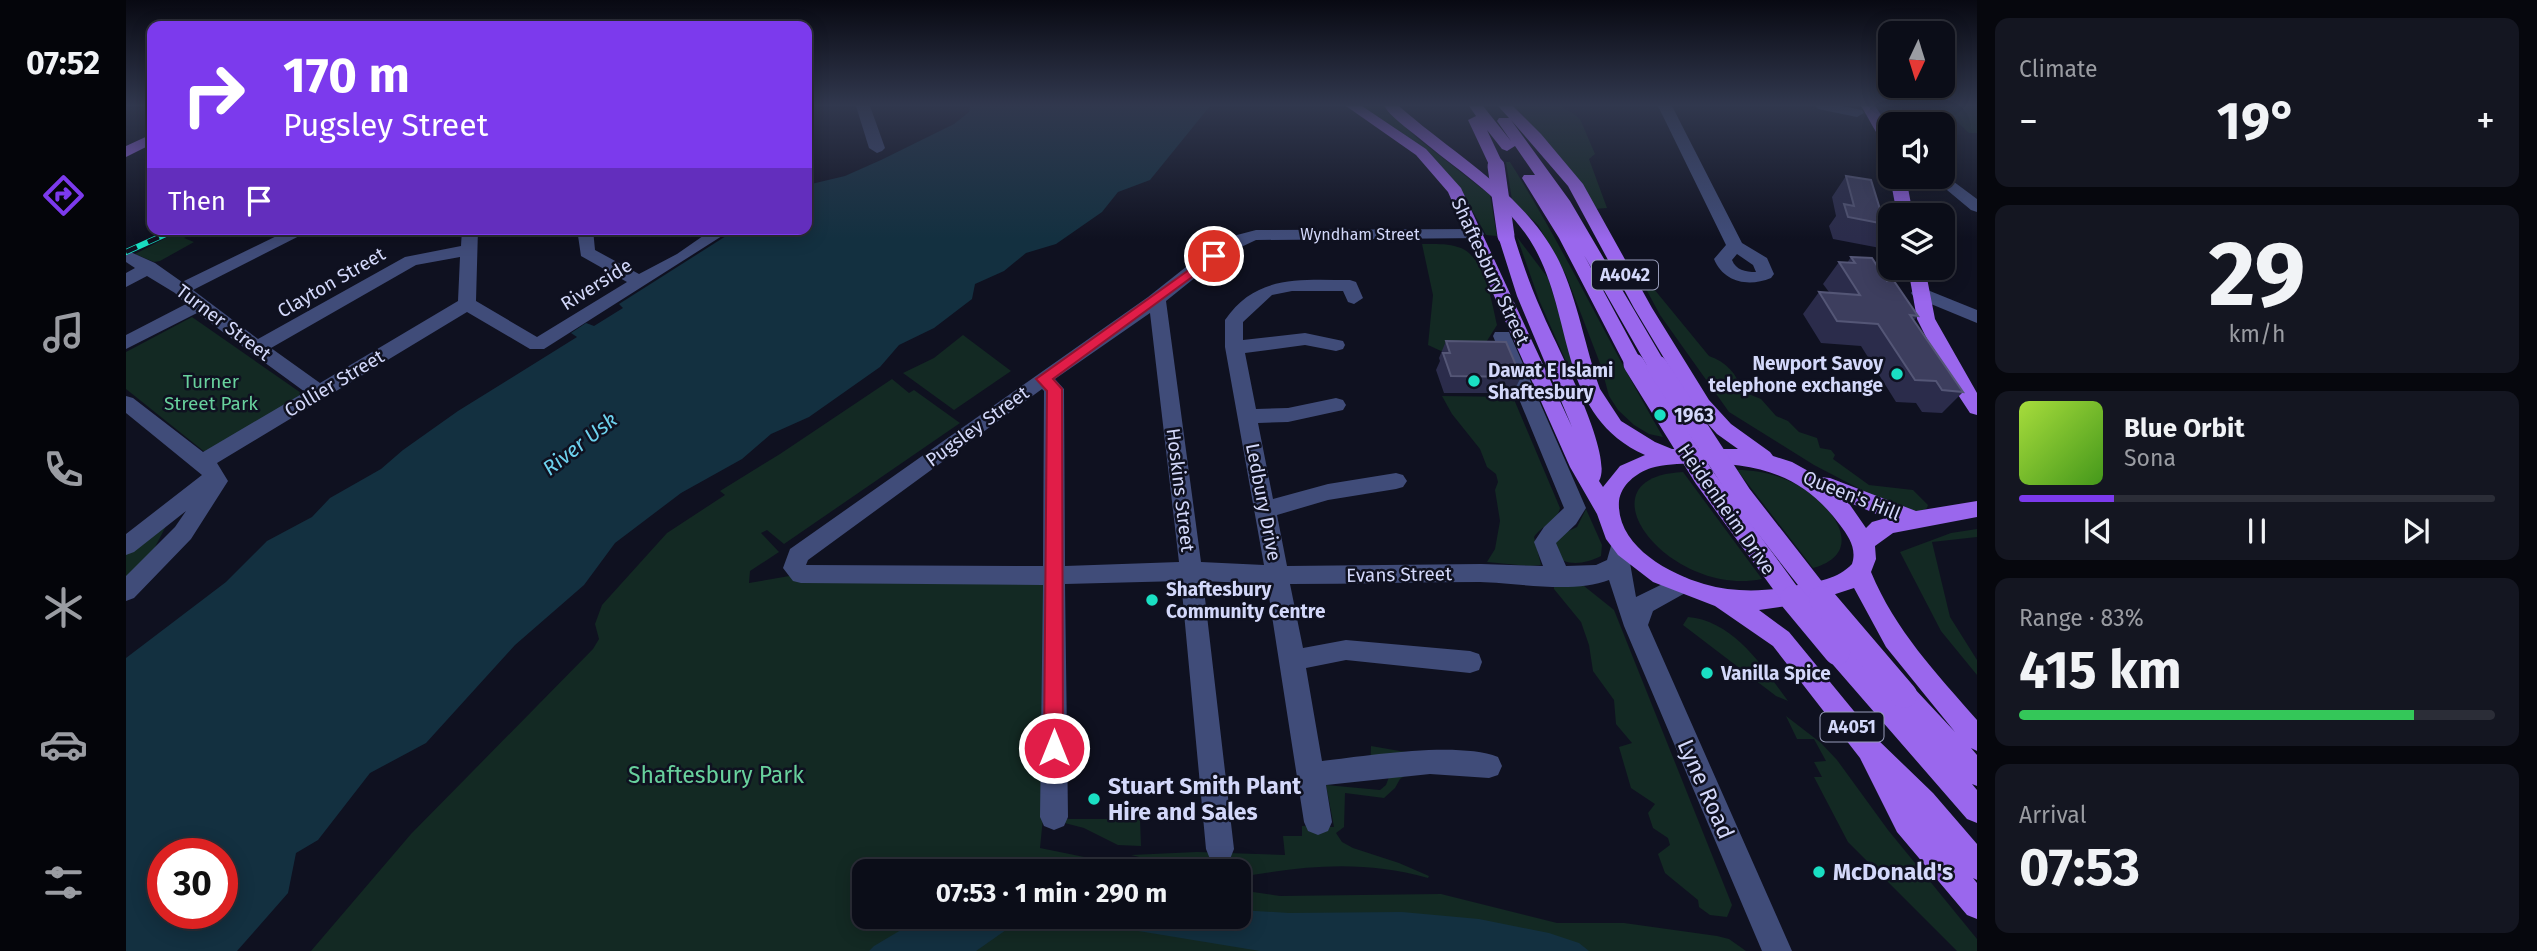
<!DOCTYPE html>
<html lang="en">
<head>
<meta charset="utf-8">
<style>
	body { margin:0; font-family:"Fira Sans",sans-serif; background:#141621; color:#f1f3f6; height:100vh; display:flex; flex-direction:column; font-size:26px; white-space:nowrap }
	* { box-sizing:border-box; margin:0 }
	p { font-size:23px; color:#9a9ca2 }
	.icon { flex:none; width:38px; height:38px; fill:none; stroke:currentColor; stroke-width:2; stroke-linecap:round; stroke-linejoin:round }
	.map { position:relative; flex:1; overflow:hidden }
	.panel { display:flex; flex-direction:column; gap:18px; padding:18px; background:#06070d; width:560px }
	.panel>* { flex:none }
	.banner { position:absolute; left:21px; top:21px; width:665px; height:214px; border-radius:14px; box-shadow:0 4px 18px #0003,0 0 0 2px #2b2d37; background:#7c3aed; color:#fff; overflow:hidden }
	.needle { width:46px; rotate:184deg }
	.fabs { position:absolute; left:1752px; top:21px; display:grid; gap:14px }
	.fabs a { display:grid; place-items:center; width:77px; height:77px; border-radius:14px; background:#0b0d18; box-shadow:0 4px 18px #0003,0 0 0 2px #2b2d37; font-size:35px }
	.speed { position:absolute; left:21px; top:838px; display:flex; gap:14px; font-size:35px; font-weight:700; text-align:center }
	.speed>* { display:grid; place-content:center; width:91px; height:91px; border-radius:50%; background:#0b0d18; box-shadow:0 4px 18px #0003,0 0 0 2px #2b2d37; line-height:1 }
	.speed .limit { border:10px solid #d22; background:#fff; color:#111 }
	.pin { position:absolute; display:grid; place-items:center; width:60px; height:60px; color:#fff; margin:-30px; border:4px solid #fff; border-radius:50%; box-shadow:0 2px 7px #0007 }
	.me { position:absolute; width:77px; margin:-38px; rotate:0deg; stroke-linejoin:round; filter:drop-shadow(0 0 5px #0008) }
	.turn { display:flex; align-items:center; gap:24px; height:147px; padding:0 21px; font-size:32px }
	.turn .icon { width:91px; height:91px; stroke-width:2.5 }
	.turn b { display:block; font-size:49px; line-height:60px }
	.then { display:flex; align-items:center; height:66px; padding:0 21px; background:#0003; gap:14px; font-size:26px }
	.big { font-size:52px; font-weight:700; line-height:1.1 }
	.panel .widget { flex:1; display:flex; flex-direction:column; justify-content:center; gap:10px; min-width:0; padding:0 24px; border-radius:14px; background:#141621 }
	.panel .dial { align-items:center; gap:0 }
	.dial b { font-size:91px; line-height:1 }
	.song { display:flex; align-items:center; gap:21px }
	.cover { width:84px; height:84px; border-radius:10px; background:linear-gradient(135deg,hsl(80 70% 55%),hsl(100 70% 35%)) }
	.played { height:7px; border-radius:4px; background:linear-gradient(90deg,#7c3aed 20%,#2b2d37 20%) }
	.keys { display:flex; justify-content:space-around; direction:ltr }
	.heat { display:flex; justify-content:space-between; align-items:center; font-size:38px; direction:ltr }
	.charge { height:10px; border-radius:5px; background:linear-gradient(90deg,#34c759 83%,#2b2d37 0) }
	.trip { position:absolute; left:726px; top:859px; width:399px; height:70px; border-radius:14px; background:#0b0d18; box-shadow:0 4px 18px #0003,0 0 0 2px #2b2d37; font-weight:700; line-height:70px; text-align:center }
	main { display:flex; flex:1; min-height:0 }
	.dock { display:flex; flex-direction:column; width:126px; justify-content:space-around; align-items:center; background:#04050a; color:#9a9ca2 }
	.dock .icon { width:49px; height:49px }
	.dock .on { color:#7c3aed }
	.dock b { font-size:32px; color:#f1f3f6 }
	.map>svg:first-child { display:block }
	.green { fill:#132923 }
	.water { fill:#133040; fill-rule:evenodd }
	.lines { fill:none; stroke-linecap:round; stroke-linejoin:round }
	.minor { fill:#404c79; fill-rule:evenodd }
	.major { fill:#9a67ed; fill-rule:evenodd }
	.rail-casing { stroke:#1adfc3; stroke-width:6 }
	.rail { stroke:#0f1120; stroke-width:4.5; stroke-dasharray:12; stroke-linecap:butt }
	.major-bridge-far2 { stroke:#9a67ed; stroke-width:17 }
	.major-bridge-far1 { stroke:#9a67ed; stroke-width:21 }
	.major-bridge { stroke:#9a67ed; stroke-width:26 }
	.wall { fill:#2b2c4b }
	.building { fill:#3d3e5e; stroke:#545676; stroke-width:2 }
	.route { fill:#e11d48; stroke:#92132f; stroke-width:2 }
	.poi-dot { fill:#1adfc3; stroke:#0f1120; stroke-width:2.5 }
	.labels { text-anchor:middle; stroke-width:5; stroke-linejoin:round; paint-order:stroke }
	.far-street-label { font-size:16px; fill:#d3d8fa; stroke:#0f1120 }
	.shield { fill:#0f1120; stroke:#989cb9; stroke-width:2 }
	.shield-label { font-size:18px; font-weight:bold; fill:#d3d8fa }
	.street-label { font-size:19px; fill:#d3d8fa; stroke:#0f1120 }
	.poi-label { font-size:19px; font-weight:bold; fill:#d3d8fa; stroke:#0f1120; text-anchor:start }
	.park-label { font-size:19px; fill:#68d19d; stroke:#0f1120 }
	.water-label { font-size:21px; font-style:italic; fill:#6dd2ee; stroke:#0f1120 }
	.near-park-label { font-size:23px; fill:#68d19d; stroke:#0f1120 }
	.near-poi-label { font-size:23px; font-weight:bold; fill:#d3d8fa; stroke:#0f1120; text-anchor:start }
	.near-street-label { font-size:23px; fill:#d3d8fa; stroke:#0f1120 }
</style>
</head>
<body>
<main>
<nav class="dock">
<b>07:52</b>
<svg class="icon on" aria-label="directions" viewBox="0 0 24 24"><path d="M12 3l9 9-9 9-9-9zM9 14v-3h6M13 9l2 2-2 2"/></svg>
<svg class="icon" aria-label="music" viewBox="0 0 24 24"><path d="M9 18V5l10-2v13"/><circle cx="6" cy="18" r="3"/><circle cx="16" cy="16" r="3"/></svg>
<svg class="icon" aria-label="phone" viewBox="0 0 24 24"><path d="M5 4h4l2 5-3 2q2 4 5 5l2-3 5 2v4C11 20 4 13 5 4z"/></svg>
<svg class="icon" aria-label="climate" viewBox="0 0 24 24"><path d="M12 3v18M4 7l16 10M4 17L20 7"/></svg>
<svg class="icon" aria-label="car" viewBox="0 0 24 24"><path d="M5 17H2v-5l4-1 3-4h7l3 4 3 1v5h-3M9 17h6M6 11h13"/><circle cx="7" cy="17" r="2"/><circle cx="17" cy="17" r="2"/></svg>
<svg class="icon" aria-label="filters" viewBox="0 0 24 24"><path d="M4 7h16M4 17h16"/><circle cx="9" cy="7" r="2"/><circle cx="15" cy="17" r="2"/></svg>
</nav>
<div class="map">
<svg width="1851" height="951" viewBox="0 0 1851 951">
	<rect width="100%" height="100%" fill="#0f1120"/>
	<g class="green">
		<path d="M1236 106H1258L1291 138 1364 195 1371 236 1360 235C1323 164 1301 149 1236 106Z"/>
		<polygon points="1389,106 1435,106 1448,114 1454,119 1469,154 1463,159 1481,208 1468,209 1442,169"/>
		<polygon points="1815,106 1851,106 1851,133 1843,133"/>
		<path d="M1380 162H1384C1440 251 1484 346 1537 437L1523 434 1508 425 1492 410 1483 396 1475 366 1440 275 1412 225 1386 200Z"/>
		<polygon points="57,229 76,229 58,238 68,242 34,261 28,262 9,254"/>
		<polygon points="1391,237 1422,278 1453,377 1446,375 1413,300"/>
		<path d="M1296 244C1309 244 1323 243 1335 248 1358 257 1366 302 1371 325L1359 344 1366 351H1315L1302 345 1307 295Z"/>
		<path d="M1505 261 1583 356C1600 362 1612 374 1615 391L1635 399 1650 416 1662 421 1673 432 1691 438 1694 448 1705 450 1709 455 1707 459 1743 485 1787 490 1802 505 1801 508 1791 514 1753 499 1688 465 1603 412 1534 315Z"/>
		<polygon points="66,317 178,395 80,453 0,389 0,352"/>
		<polygon points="837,335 885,371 828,410 777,373 808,358"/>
		<polygon points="766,379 783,393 788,390 834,423 658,544 641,530 635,533 653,552 624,571 623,583 675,574 926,576 917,818 914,848 1027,871 738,872 738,917 1113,917 1113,890 1154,896 1315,894 1431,923 1498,923 1591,936 1603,939 1620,951 185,951 285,834 467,649 473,639 469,624 476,605 541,533 599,495 594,491 654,454"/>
		<path d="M1316 396 1387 397 1434 508C1431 522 1416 525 1408 537L1415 565 1404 566 1361 562 1369 549 1374 521 1369 490 1372 482 1370 474 1361 467 1354 449 1326 414Z"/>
		<path d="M1611 470C1633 470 1654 475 1673 486 1705 504 1743 552 1687 568Z"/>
		<path d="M1557 472 1636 579C1542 598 1449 477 1557 472Z"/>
		<path d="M1460 509 1476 545 1475 556C1459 564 1439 568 1427 552L1430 537 1451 527Z"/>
		<polygon points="41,524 27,551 0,577 0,554"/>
		<polygon points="1851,529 1851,537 1806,542 1824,617 1851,660 1851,675 1815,631 1774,552 1825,533"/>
		<polygon points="1437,581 1458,586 1488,610 1606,905 1601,917 1584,915 1573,907 1572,900 1539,873 1532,854 1544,845 1542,838 1527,828 1522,813 1529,804 1505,788 1493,747 1506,743 1490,724 1488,700 1467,671 1463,645 1455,622 1428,589 1428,582"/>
		<path d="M1562 617C1608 621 1637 667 1662 701L1650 696 1557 625Z"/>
		<polygon points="1660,716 1695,743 1711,760 1762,830 1851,939 1851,951 1831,951 1722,842 1688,777 1696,777 1688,762 1700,761 1688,739 1671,739"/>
		<path d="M1245 746 1308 757 1274 779 1269 788 1258 798 1219 793 1218 827 1210 833 1216 842 1227 848 1273 863 1303 876 1302 878C1240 861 1188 865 1126 875H1113V872L1070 871 1005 855 1071 852 1159 855 1157 836H1176V826L1208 827 1200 785 1254 790 1260 785 1263 777 1244 774Z"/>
		<polygon points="923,819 1014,819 1015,846 992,845 958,828"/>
	</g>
	<g class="water">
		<path d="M844 106H1084L1024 180 992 192 976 212 930 244 900 253 878 271 849 284 846 299 808 328 773 345 754 367 683 417 645 434 616 459 555 493 489 543 458 585 389 645 300 743 244 773 192 840 170 853 162 893 111 951H0V658L100 582 141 541 186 517 204 498 255 469 277 450 332 411 451 337 445 333 460 323 468 326 497 308 493 304 611 229H681V185L719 176 755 160 828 124 843 112ZM37 854H96V914H37Z"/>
		<polygon points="1113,910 1163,913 1276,912 1353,919 1423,933 1453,943 1463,951 1134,951 976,925 906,919 880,930 850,951 743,951 748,946 797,917 1113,917"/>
	</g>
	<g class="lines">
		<g class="minor">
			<polygon points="730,106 744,106 759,148 756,151 751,153 743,148"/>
			<path d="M1532 106H1546L1616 243 1641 258 1648 274 1645 278C1623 287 1598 283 1588 259L1600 245ZM1611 254 1627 265 1630 272C1619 272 1610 270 1606 260Z"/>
			<polygon points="1690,106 1716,106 1736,110 1738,113 1731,117 1692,109"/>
			<polygon points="1816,173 1851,199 1851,212 1845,210 1809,180 1807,177 1816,177"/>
			<path d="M165 229H187L67 290 132 339 279 257 335 246 336 229H352L350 301 411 337 501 282 455 256 451 229H467L469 250 513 274 551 254 587 229H607L418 349H404L341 312 91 463 102 481 65 539 8 598 0 601V576L49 527 60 511 8 552 0 555V534L76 475 0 413V396L7 398 77 452 179 392 71 313 0 349V335L60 304 49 293 21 276 0 287V273L9 268 0 262V250L29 263 56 282ZM334 257 332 301 194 383 145 348 290 265Z"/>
			<path d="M1350 229 1356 230 1358 234 1356 238 1130 240 1096 256 1040 301 1075 562 1138 565 1099 347V320C1130 274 1175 280 1224 280L1230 282 1237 298 1228 304 1222 302 1217 291H1166L1146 295 1117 322V340L1179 333 1217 341 1219 345 1217 349 1210 351 1179 345 1119 353 1130 409 1162 408 1210 398 1217 400 1220 405 1217 410 1162 422 1132 423 1147 499 1202 484 1270 473 1277 475 1281 481 1277 487 1270 489 1202 500 1151 515 1161 566 1355 564 1417 566 1408 542 1418 527 1438 508 1367 336 1369 332H1383L1460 508 1450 524 1430 543 1440 566 1470 565 1481 560 1485 546 1493 543 1501 546 1510 597 1553 576 1561 578 1564 585 1561 592 1527 611 1522 625 1666 951H1636L1498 626 1483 580C1448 594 1391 583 1354 582 1291 582 1227 584 1164 584L1177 648 1220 640 1344 651 1353 654 1356 662 1353 670 1344 673 1220 660 1180 668 1196 761C1242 756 1330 741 1372 757L1376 766 1372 775 1363 778 1304 774 1200 785 1206 822 1202 831 1192 835 1182 831 1178 822 1141 584 1077 581 1108 849 1104 859 1094 863 1084 859 1080 849 1055 581 939 584 942 817 938 826 928 830 918 826 914 817 917 585 675 583 667 581 657 568 664 549 1022 297 1084 248 1111 235 1130 230ZM1024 313 1053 562 939 566 938 389 929 379ZM916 389 918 391 917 566 680 565 682 560Z"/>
			<polygon points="1794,287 1851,310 1851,323 1788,297 1785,293 1788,289"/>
		</g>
		<g class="major">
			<path d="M1220 106H1236L1300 149 1335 188 1446 427 1391 296 1372 236 1380 231 1388 236C1396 262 1405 287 1416 312 1428 341 1489 455 1473 481L1477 487 1494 466 1519 455C1431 415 1449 319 1408 247 1382 201 1332 171 1293 138 1281 128 1266 118 1258 106H1273C1328 155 1399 193 1433 261 1452 301 1459 347 1474 389L1495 421 1529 442 1546 449H1612L1591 434 1569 410 1508 308 1442 186 1385 120 1444 201 1541 366 1538 371H1524L1458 255 1517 364 1515 369H1501L1433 238 1396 178 1398 175H1409L1389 146 1381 151 1376 149 1361 130 1378 166 1375 169H1365L1342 120 1350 116 1343 106H1357L1385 141 1371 121 1373 118H1383L1372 106H1387L1415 134 1457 184 1526 308 1583 400 1605 424 1644 452 1647 456 1666 462 1693 477 1704 478 1790 511 1851 501V517L1767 533 1749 546 1750 559 1745 572C1769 630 1810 673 1851 720V751L1845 748 1851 755V786L1846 784 1851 790V823L1841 819 1702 659 1699 652 1702 645 1711 642 1720 645 1766 696 1769 687 1778 684 1787 687 1829 732 1760 647 1728 588 1682 603 1633 610 1663 632 1750 738 1807 793 1851 844V880L1847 878 1851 883V919L1841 915 1771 832 1734 758 1647 646 1589 606 1527 582 1492 555 1480 539 1471 514 1444 467 1322 192 1290 155ZM1567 463C1629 463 1675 472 1714 525 1723 537 1731 549 1726 564 1712 579 1691 582 1672 585 1641 592 1609 593 1578 584 1541 573 1490 545 1493 501 1495 485 1510 473 1525 468 1538 464 1553 464 1567 463ZM1722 502 1760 518 1746 522 1740 528Z"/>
			<path d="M1735 106H1749L1764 128V149C1756 146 1741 115 1735 106Z"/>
			<polygon points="26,134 26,144 0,157 0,146"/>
			<polygon points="1764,177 1780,177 1787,215 1771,215"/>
			<polygon points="1782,268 1799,268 1809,319 1851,393 1851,415 1844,413 1819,375 1791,319"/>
		</g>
		<g class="rail-casing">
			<polyline id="rail" points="0,252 51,229"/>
		</g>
		<use href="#rail" class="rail"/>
		<polyline class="major-bridge-far2" points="1370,166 1380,236"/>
		<g class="major-bridge-far1">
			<polyline points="1508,364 1578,477 1668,600"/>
			<polyline points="1531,366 1615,495 1697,600"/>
		</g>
		<g class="major-bridge">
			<polyline points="1667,599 1711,652"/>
			<polyline points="1696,599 1778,695"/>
		</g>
	</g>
	<g class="wall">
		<polygon points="1720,176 1754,209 1764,225 1764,234 1754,248 1707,239 1703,226 1710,216 1706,197"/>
		<polygon points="1725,257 1761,281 1792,316 1788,320 1837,392 1816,413 1796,412 1790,403 1770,402 1735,346 1695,343 1677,314 1693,292 1703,292 1697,284 1713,262 1721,263"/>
		<polygon points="1320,341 1395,377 1387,393 1318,393 1310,370 1314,361 1313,358"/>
	</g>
	<g class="building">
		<polygon points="1720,176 1745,180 1754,209 1765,211 1767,215 1764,215 1764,225 1722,217 1718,204 1728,206"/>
		<polygon points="1725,257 1746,258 1761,281 1768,281 1792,316 1784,315 1837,392 1816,390 1810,381 1789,380 1752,324 1711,321 1693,292 1734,295 1713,262 1729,263"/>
		<polygon points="1320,341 1380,342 1395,377 1325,376 1317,353 1324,353"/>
	</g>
	<linearGradient id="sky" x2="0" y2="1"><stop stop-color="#080912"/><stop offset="0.44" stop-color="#31384e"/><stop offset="1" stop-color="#31384e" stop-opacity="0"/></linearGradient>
	<rect width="1851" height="239" fill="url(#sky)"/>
	<polygon class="route" points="1088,252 1092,253 1092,258 927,379 936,389 937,748 934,755 928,757 921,755 918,748 921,391 910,379"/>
	<g class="poi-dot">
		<circle cx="1771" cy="374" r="7"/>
		<circle cx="1348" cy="381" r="7"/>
		<circle cx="1534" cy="415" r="7"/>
		<circle cx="1026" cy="600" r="7"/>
		<circle cx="1581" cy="673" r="7"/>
		<circle cx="968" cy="799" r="7"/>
		<circle cx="1693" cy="872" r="7"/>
	</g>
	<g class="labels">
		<g class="far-street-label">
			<text x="1234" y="240">Wyndham Street</text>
		</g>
		<g class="shield">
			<rect x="1466" y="260.5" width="66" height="29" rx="5"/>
			<rect x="1694.5" y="712.5" width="63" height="29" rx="5"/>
		</g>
		<g class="shield-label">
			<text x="1499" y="281">A4042</text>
			<text x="1726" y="733">A4051</text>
		</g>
		<g class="street-label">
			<text transform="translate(1365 271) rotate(65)" y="7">Shaftesbury Street</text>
			<text transform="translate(205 282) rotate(-30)" y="7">Clayton Street</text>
			<text transform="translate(470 284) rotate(-32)" y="7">Riverside</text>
			<text transform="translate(98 322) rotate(37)" y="7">Turner Street</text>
			<text transform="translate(208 383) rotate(-31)" y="7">Collier Street</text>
			<text transform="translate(851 426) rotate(-36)" y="7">Pugsley Street</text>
			<text transform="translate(1055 490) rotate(83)" y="7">Hoskins Street</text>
			<text transform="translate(1726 495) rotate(22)" y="7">Queen's Hill</text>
			<text transform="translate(1138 502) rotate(79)" y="7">Ledbury Drive</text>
			<text transform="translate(1601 509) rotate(55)" y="7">Heidenheim Drive</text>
			<text transform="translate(1273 574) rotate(-1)" y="7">Evans Street</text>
		</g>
		<g class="poi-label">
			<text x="1757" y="370" text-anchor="end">Newport Savoy<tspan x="1757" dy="22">telephone exchange</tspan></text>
			<text x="1362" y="377">Dawat E Islami<tspan x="1362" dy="22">Shaftesbury</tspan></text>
			<text x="1548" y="422">1963</text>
			<text x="1040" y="596">Shaftesbury<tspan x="1040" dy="22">Community Centre</tspan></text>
			<text x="1595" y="680">Vanilla Spice</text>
		</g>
		<g class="park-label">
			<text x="85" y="388">Turner<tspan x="85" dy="22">Street Park</tspan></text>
		</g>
		<g class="water-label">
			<text transform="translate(454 444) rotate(-38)" y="7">River Usk</text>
		</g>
		<g class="near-park-label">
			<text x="590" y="783">Shaftesbury Park</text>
		</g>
		<g class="near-poi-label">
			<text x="982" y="794">Stuart Smith Plant<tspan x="982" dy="26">Hire and Sales</tspan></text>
			<text x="1707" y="880">McDonald's</text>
		</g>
		<g class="near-street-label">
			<text transform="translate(1580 789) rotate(66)" y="8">Lyne Road</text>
		</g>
	</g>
</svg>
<div class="fabs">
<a><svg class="needle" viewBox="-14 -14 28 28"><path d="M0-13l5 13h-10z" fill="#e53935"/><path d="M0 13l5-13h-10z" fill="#9a9ca2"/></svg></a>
<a><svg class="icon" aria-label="sound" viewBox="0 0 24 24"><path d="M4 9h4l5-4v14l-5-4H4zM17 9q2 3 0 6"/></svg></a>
<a><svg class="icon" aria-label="layers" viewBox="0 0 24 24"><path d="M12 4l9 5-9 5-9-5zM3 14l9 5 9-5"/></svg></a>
</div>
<div class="speed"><div class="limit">30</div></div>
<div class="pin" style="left:1088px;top:256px;background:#d93025"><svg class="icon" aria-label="arrive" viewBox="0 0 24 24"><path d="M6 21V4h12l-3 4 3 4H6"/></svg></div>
<svg class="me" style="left:928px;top:748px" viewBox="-20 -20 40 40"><circle r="17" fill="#e11d48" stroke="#fff" stroke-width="3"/><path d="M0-11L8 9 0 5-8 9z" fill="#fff"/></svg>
<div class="trip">07:53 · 1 min · 290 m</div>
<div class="banner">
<div class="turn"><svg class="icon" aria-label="right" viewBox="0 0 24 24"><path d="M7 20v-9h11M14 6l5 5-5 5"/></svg><div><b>170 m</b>Pugsley Street</div></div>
<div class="then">Then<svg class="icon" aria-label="arrive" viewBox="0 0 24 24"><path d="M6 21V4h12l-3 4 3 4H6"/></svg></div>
</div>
</div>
<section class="panel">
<div class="widget"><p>Climate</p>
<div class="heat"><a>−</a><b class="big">19°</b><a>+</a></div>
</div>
<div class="widget dial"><b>29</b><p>km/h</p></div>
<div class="widget">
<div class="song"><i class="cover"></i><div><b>Blue Orbit</b><p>Sona</p></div></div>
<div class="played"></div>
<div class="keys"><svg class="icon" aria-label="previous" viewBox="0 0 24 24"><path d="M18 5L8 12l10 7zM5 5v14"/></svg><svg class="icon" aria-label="pause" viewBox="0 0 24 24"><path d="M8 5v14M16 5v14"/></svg><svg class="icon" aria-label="next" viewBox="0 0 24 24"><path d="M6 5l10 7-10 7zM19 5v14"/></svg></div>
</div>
<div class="widget"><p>Range · 83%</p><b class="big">415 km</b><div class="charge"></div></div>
<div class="widget"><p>Arrival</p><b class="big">07:53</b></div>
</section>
</main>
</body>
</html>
